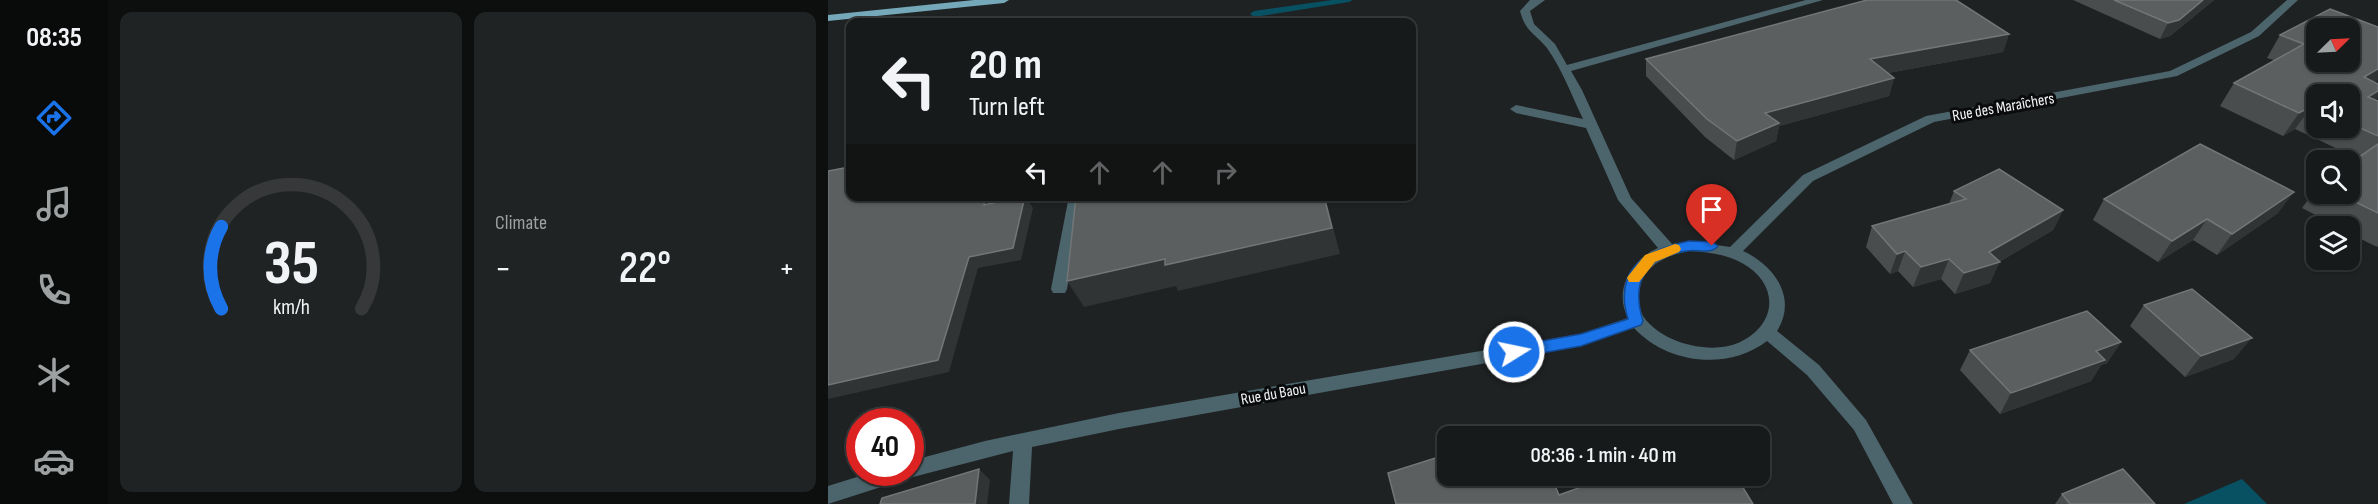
<!DOCTYPE html>
<html lang="en">
<head>
<meta charset="utf-8">
<style>
	body { margin:0; font-family:"Sofia Sans Condensed",sans-serif; background:#202323; color:#f1f3f6; height:100vh; display:flex; flex-direction:column; font-size:22px; white-space:nowrap }
	* { box-sizing:border-box; margin:0 }
	p { font-size:20px; color:#9ea1a2 }
	.icon { flex:none; width:33px; height:33px; fill:none; stroke:currentColor; stroke-width:2; stroke-linecap:round; stroke-linejoin:round }
	.map { position:relative; flex:1; overflow:hidden }
	.panel { display:flex; flex-direction:column; gap:12px; padding:12px; background:#0d0e0e; width:720px }
	.panel>* { flex:none }
	.top-card { position:absolute; left:18px; top:18px; width:570px; height:183px; border-radius:12px; box-shadow:0 2px 4px #0004,0 0 0 2px #363839; background:#171a1a; color:#f1f3f6; overflow:hidden }
	.needle { width:39px; rotate:66deg }
	.buttons { position:absolute; left:1478px; top:18px; display:grid; gap:12px }
	.buttons a { display:grid; place-items:center; width:54px; height:54px; border-radius:12px; background:#171a1a; box-shadow:0 2px 4px #0004,0 0 0 2px #363839; font-size:30px }
	.speed { position:absolute; left:18px; top:408px; display:flex; gap:12px; font-size:30px; font-weight:700; text-align:center }
	.speed>* { display:grid; place-content:center; width:78px; height:78px; border-radius:50%; background:#171a1a; box-shadow:0 2px 4px #0004,0 0 0 2px #363839; line-height:1 }
	.speed .limit { border:9px solid #d22; background:#fff; color:#111 }
	.pin { position:absolute; display:grid; place-items:center; width:51px; height:51px; color:#fff; margin:-62px -26px; border-radius:50% 50% 50% 0; rotate:-45deg; box-shadow:0 0 6px #0007 }
	.pin .icon { rotate:45deg }
	.me { position:absolute; width:66px; margin:-33px; rotate:80deg; stroke-linejoin:round; filter:drop-shadow(0 0 4px #0008) }
	.turn { display:flex; align-items:center; gap:21px; height:126px; padding:0 24px; font-size:27px }
	.turn .icon { width:78px; height:78px; stroke-width:2.5 }
	.turn b { display:block; font-size:42px; line-height:51px }
	.lanes { display:flex; align-items:center; height:57px; padding:0 24px; background:#0003; justify-content:center; gap:30px; direction:ltr }
	.lanes .off { opacity:.35 }
	.big { font-size:45px; font-weight:600; line-height:1.1 }
	.panel .widget { flex:1; display:flex; flex-direction:column; justify-content:center; gap:9px; min-width:0; padding:0 21px; border-radius:12px; background:#202323 }
	.panel .dial { align-items:center; gap:0 }
	.dial svg { height:156px; overflow:visible; fill:none; stroke:#363839; stroke-width:7; stroke-linecap:round; text-anchor:middle }
	.dial text { fill:#f1f3f6; stroke:none }
	.heat { display:flex; justify-content:space-between; align-items:center; font-size:33px; direction:ltr }
	.panel .tiles { flex:1; display:grid; gap:12px; grid-template-columns:repeat(2,1fr) }
	.trip { position:absolute; left:609px; top:426px; width:333px; height:60px; border-radius:12px; background:#171a1a; box-shadow:0 2px 4px #0004,0 0 0 2px #363839; font-weight:600; line-height:60px; text-align:center }
	main { display:flex; flex:1; min-height:0 }
	.tabs { display:flex; flex-direction:column; width:108px; justify-content:space-around; align-items:center; background:#090a0a; color:#9ea1a2 }
	.tabs .icon { width:42px; height:42px }
	.tabs .active { color:#1a73e8 }
	.tabs b { font-size:27px; color:#f1f3f6 }
	.map>svg:first-child { display:block }
	.water { fill:#075162 }
	.lines { fill:none; stroke-linecap:round; stroke-linejoin:round }
	.stream { fill:#075162; fill-rule:evenodd }
	.minor { fill:#4c656d; fill-rule:evenodd }
	.major { fill:#75a9b9; fill-rule:evenodd }
	.wall { fill:#494d4e; fill-rule:evenodd }
	.shaded-wall { fill:#303435 }
	.building { fill:#5b5f60; stroke:#737677; stroke-width:1.5; fill-rule:evenodd }
	.route { fill:#1a73e8; stroke:#114b97; stroke-width:1.5 }
	.slow { fill:#f59e0b }
	.labels { text-anchor:middle; stroke-width:6; stroke-linejoin:round; paint-order:stroke }
	.street-label { font-size:16px; fill:#f3f5f6; stroke:#0a0b0c }
</style>
</head>
<body>
<main>
<nav class="tabs">
<b>08:35</b>
<svg class="icon active" aria-label="directions" viewBox="0 0 24 24"><path d="M12 3l9 9-9 9-9-9zM9 14v-3h6M13 9l2 2-2 2"/></svg>
<svg class="icon" aria-label="music" viewBox="0 0 24 24"><path d="M9 18V5l10-2v13"/><circle cx="6" cy="18" r="3"/><circle cx="16" cy="16" r="3"/></svg>
<svg class="icon" aria-label="phone" viewBox="0 0 24 24"><path d="M5 4h4l2 5-3 2q2 4 5 5l2-3 5 2v4C11 20 4 13 5 4z"/></svg>
<svg class="icon" aria-label="climate" viewBox="0 0 24 24"><path d="M12 3v18M4 7l16 10M4 17L20 7"/></svg>
<svg class="icon" aria-label="car" viewBox="0 0 24 24"><path d="M5 17H2v-5l4-1 3-4h7l3 4 3 1v5h-3M9 17h6M6 11h13"/><circle cx="7" cy="17" r="2"/><circle cx="17" cy="17" r="2"/></svg>
</nav>
<section class="panel">
<div class="tiles">
<div class="widget dial"><svg viewBox="0 0 100 80">
<path d="M14 69A42 42 0 1 1 86 69"/>
<path d="M14 69A42 42 0 0 1 14 27" stroke="#1a73e8"/>
<text x="50" y="56" font-size="32" font-weight="700">35</text>
<text x="50" y="72" font-size="11">km/h</text>
</svg></div>
<div class="widget"><p>Climate</p>
<div class="heat"><a>−</a><b class="big">22°</b><a>+</a></div>
</div>
</div>
</section>
<div class="map">
<svg width="1550" height="504" viewBox="0 0 1550 504">
	<rect width="100%" height="100%" fill="#1f2223"/>
	<polygon class="water" points="1414,479 1439,504 1356,504"/>
	<g class="lines">
		<polygon class="stream" points="504,0 525,0 521,2 426,17 422,14 426,11"/>
		<g class="minor">
			<path d="M717 0 702 11 706 24 727 44 739 65 978 0H995L743 71 754 90 803 198 844 244 861 241 902 247 975 175 1098 116 1342 71 1423 32 1459 0H1470L1431 36 1349 76 1106 122 985 181 915 251C946 265 970 298 949 331L991 365 1038 420 1085 504H1065L1026 430 979 375 939 341C900 371 839 364 806 328L753 346 291 429 204 447 201 504H181L185 451 81 478 0 504V486L45 472H82V461L157 441 291 413 752 334 800 318C785 290 804 259 830 248L790 200 758 128 688 113 682 109 688 105 755 119C744 96 734 69 719 48 706 32 698 33 692 11L702 0ZM861 251C879 252 898 254 914 263 952 284 950 325 910 343 882 355 833 343 815 316 812 311 811 305 811 299 810 268 835 256 861 251Z"/>
			<polygon points="241,196 255,196 239,289 237,293 225,293 223,289"/>
		</g>
		<polygon class="major" points="146,0 181,0 176,3 0,21 0,15"/>
	</g>
	<g class="wall">
		<polygon points="1245,0 1386,0 1342,36 1332,39"/>
		<path d="M1502 9 1547 82 1548 100 1550 101V246L1549 247 1521 233V226H1509L1474 208 1488 189V194H1521L1529 158 1467 129 1455 136 1392 106 1406 83 1446 60 1439 58 1452 35ZM1488 94H1521V128H1488Z"/>
		<polygon points="1181,34 1175,52 1060,73 1066,78 1061,96 951,126 948,141 906,160 877,137 818,76 818,59"/>
		<polygon points="1126,191 1235,210 1225,230 1171,262 1162,283 1127,294 1113,279 1085,287 1070,271 1062,274 1038,247 1044,226 1121,204"/>
		<polygon points="1276,199 1450,213 1389,255 1365,240 1330,262 1265,220"/>
		<polygon points="1316,305 1406,359 1357,377 1302,326"/>
		<polygon points="1293,342 1279,363 1273,365 1263,381 1172,414 1132,370 1142,350"/>
		<polygon points="1234,494 1327,504 1227,504"/>
	</g>
	<g class="shaded-wall">
		<polygon points="1375,0 1386,0 1342,36 1332,39 1340,23"/>
		<polygon points="1181,34 1175,52 1038,77 1042,59"/>
		<polygon points="1550,69 1550,80 1521,99 1536,77"/>
		<polygon points="1066,78 1061,96 951,126 948,141 906,160 909,141 937,113"/>
		<polygon points="1550,91 1550,97 1541,110 1540,97"/>
		<polygon points="1484,106 1467,129 1455,136 1471,113"/>
		<polygon points="1466,192 1450,213 1389,255 1404,234"/>
		<polygon points="158,196 170,196 164,216 156,205"/>
		<polygon points="197,196 205,208 193,260 150,268 121,372 0,399 0,385 141,257"/>
		<polygon points="496,196 501,211 512,254 350,291 348,286 256,307 239,281 337,259"/>
		<polygon points="1235,210 1225,230 1167,264 1172,262 1162,283 1127,294 1136,273 1161,252"/>
		<polygon points="1379,219 1365,240 1330,262 1344,241"/>
		<polygon points="1077,251 1070,271 1062,274 1069,254"/>
		<polygon points="1121,259 1113,279 1085,287 1093,267"/>
		<polygon points="1424,338 1406,359 1357,377 1373,356"/>
		<polygon points="1293,342 1279,363 1273,365 1263,381 1172,414 1183,393 1268,351"/>
		<polygon points="151,469 162,480 159,504 147,504"/>
	</g>
	<g class="building">
		<polygon points="1039,0 1128,0 1181,34 1042,59 1066,78 937,113 951,123 909,141 879,119 818,59"/>
		<polygon points="1286,0 1375,0 1351,20 1340,23"/>
		<path d="M1502 9 1550 27V69L1536 77 1550 84V91L1540 97 1550 101V136L1521 123V94H1488V108L1484 106 1471 113 1406 83 1476 44 1452 35ZM1488 28H1521V62H1488Z"/>
		<polygon points="1372,144 1466,192 1404,234 1379,219 1344,241 1276,199"/>
		<polygon points="1550,144 1550,213 1511,194 1521,194 1521,164"/>
		<polygon points="22,167 22,196 158,196 156,205 197,196 185,248 141,257 110,360 0,385 0,171"/>
		<polygon points="1171,169 1235,210 1161,252 1172,262 1136,273 1121,259 1093,267 1077,251 1069,254 1044,226 1138,199 1126,191"/>
		<polygon points="248,196 496,196 504,228 337,265 337,259 239,281"/>
		<polygon points="1364,289 1424,338 1373,356 1316,305"/>
		<polygon points="1259,311 1293,342 1268,351 1277,360 1183,393 1142,350"/>
		<polygon points="703,426 707,436 672,436"/>
		<polygon points="620,454 620,476 723,476 731,495 784,476 908,476 925,504 568,504 560,473"/>
		<polygon points="151,469 147,504 52,504 54,498"/>
		<polygon points="1295,469 1327,504 1242,504 1234,494"/>
	</g>
	<path class="route" d="M861 241 884 242 890 246C883 255 869 249 859 251 816 257 803 282 815 321L813 325 753 346 686 358 680 356 678 352 680 348 686 346 753 334 800 319C785 269 817 250 861 241Z"/>
	<polygon class="slow" points="847,244 851,245 853,249 851,252 827,262 811,282 801,282 799,278 801,275 817,255"/>
	<g class="labels">
		<g class="street-label">
			<text transform="translate(1175 106) rotate(-10)" y="6">Rue des Maraîchers</text>
			<text transform="translate(445 393) rotate(-10)" y="6">Rue du Baou</text>
		</g>
	</g>
</svg>
<div class="buttons">
<a><svg class="needle" viewBox="-14 -14 28 28"><path d="M0-13l5 13h-10z" fill="#e53935"/><path d="M0 13l5-13h-10z" fill="#9ea1a2"/></svg></a>
<a><svg class="icon" aria-label="sound" viewBox="0 0 24 24"><path d="M4 9h4l5-4v14l-5-4H4zM17 9q2 3 0 6"/></svg></a>
<a><svg class="icon" aria-label="search" viewBox="0 0 24 24"><circle cx="10" cy="10" r="6"/><path d="M15 15l6 6"/></svg></a>
<a><svg class="icon" aria-label="layers" viewBox="0 0 24 24"><path d="M12 4l9 5-9 5-9-5zM3 14l9 5 9-5"/></svg></a>
</div>
<div class="speed"><div class="limit">40</div></div>
<div class="pin" style="left:884px;top:246px;background:#d93025"><svg class="icon" aria-label="arrive" viewBox="0 0 24 24"><path d="M6 21V4h12l-3 4 3 4H6"/></svg></div>
<svg class="me" style="left:686px;top:352px" viewBox="-20 -20 40 40"><circle r="17" fill="#1a73e8" stroke="#fff" stroke-width="3"/><path d="M0-11L8 9 0 5-8 9z" fill="#fff"/></svg>
<div class="trip">08:36 · 1 min · 40 m</div>
<div class="top-card">
<div class="turn"><svg class="icon" aria-label="left" viewBox="0 0 24 24"><path d="M17 20v-9H6M10 6l-5 5 5 5"/></svg><div><b>20 m</b>Turn left</div></div>
<div class="lanes"><svg class="icon" aria-label="left" viewBox="0 0 24 24"><path d="M17 20v-9H6M10 6l-5 5 5 5"/></svg><svg class="icon off" aria-label="ahead" viewBox="0 0 24 24"><path d="M12 20V5M6 11l6-6 6 6"/></svg><svg class="icon off" aria-label="ahead" viewBox="0 0 24 24"><path d="M12 20V5M6 11l6-6 6 6"/></svg><svg class="icon off" aria-label="right" viewBox="0 0 24 24"><path d="M7 20v-9h11M14 6l5 5-5 5"/></svg></div>
</div>
</div>
</main>
</body>
</html>
